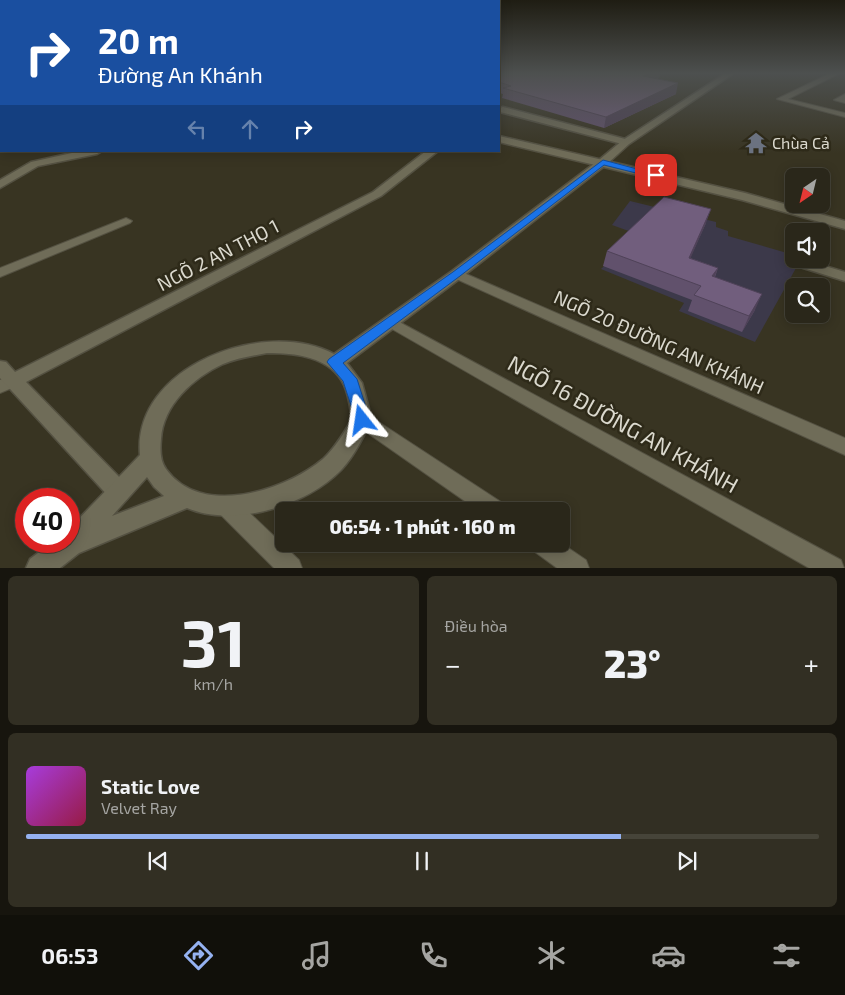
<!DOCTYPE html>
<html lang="vi">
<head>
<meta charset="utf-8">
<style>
	body { margin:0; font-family:"Exo 2",sans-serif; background:#322f23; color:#f1f3f6; height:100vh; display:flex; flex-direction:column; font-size:19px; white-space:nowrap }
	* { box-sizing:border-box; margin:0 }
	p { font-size:16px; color:#a5a5a2 }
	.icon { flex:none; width:28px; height:28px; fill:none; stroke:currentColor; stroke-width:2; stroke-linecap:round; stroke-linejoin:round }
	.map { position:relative; height:568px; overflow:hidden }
	.side { display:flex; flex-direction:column; gap:8px; padding:8px; background:#17150e; flex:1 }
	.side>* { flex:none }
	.banner { position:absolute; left:0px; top:0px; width:500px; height:152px; box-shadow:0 2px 12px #0003,0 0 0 1px #464439; background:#1a4fa0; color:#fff; overflow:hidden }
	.needle { width:32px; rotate:215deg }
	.controls { position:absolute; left:785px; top:168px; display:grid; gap:10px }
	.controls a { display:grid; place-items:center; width:45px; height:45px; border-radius:8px; background:#2a271a; box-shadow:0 2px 12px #0003,0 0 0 1px #464439; font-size:25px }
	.speed { position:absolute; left:15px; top:488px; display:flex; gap:10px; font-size:25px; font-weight:700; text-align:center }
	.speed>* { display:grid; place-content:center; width:65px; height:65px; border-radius:50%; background:#2a271a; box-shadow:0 2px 12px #0003,0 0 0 1px #464439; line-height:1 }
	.speed .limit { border:8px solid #d22; background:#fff; color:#111 }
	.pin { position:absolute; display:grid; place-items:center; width:42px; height:42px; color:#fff; margin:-21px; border-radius:10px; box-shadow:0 2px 8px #0006 }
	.me { position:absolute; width:55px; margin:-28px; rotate:345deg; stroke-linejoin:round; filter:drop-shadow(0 0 4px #0008) }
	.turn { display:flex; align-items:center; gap:18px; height:105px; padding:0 15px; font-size:22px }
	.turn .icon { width:65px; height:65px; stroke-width:2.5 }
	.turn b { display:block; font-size:35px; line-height:42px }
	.lanes { display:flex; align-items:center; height:48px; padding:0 15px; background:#0003; justify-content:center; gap:25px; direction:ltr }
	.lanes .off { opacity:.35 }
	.big { font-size:38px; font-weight:800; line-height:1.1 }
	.side .tile { flex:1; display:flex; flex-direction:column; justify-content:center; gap:8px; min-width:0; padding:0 18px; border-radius:8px; background:#322f23 }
	.side .dial { align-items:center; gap:0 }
	.dial b { font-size:65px; line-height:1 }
	.song { display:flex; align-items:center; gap:15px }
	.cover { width:60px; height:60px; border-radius:8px; background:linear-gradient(135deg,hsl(280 70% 55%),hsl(340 70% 35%)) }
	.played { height:5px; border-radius:2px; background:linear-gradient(90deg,#95b2f1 75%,#464439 75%) }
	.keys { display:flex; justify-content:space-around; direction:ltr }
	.heat { display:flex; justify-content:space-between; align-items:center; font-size:28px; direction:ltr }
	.side .tiles { flex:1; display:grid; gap:8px; grid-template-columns:1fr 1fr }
	.tile:last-child { grid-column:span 2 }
	.trip { position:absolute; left:275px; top:502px; width:295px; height:50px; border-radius:8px; background:#2a271a; box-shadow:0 2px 12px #0003,0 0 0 1px #464439; font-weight:800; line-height:50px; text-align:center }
	.tab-bar { display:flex; height:80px; justify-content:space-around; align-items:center; background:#11100a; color:#a5a5a2 }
	.tab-bar .icon { width:35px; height:35px }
	.tab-bar .on { color:#95b2f1 }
	.tab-bar b { font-size:22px; color:#f1f3f6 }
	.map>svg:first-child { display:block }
	.education { fill:#3c394a }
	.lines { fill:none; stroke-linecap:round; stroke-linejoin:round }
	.service-casing { stroke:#545142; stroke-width:2 }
	.minor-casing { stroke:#545142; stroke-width:3 }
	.tertiary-casing { stroke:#545142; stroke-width:3 }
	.service { fill:#6f6c58; fill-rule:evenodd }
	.minor { fill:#6f6c58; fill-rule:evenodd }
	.tertiary { fill:#6f6c58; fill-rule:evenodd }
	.wall { fill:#61516c }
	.shaded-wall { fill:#4f4258 }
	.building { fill:#715e7d; stroke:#4f4258 }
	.route { fill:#1a73e8; stroke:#114b97 }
	.labels { text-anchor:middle; stroke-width:5; stroke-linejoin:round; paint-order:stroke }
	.far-poi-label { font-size:16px; fill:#dbd9ce; stroke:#2e2a19; text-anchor:start }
	.street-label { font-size:19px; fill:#dbd9ce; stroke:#2e2a19 }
	.near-street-label { font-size:22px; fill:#dbd9ce; stroke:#2e2a19 }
</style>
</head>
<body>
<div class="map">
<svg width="845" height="568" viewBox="0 0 845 568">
	<rect width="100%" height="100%" fill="#383422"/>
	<polygon class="education" points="630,201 716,222 716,227 728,231 728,236 794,255 794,259 801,259 755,342 679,311 684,303 601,269 637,234 612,225"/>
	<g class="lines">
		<g class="service-casing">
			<g id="service">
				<polygon points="831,73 840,73 788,99 845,113 845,117 777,99"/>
				<polygon points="845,94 845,103 834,100"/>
				<polygon points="126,218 132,221 130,223 0,277 0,268"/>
				<polygon points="457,270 845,438 845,455 452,277 450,274 452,271"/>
				<polygon points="390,317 841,560 844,568 809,568 385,325 382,322 385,319"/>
				<polygon points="13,375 19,377 22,381 19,385 0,393 0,380"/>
				<polygon points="362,413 368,415 504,504 507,511 479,511 356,425 353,420 356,415"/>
				<polygon points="227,496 235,499 299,560 302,568 274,568 219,513 216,506 219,499"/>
				<polygon points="561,543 586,560 589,568 557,568 535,552 532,544"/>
			</g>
		</g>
		<g class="minor-casing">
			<g id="minor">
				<rect x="0" y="84" width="1" height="4"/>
				<polygon points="503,107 629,140 631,142 626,145 500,112 500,108"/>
				<rect x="0" y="110" width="1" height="6"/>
				<polygon points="499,136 745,193 845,221 845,229 742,200 499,142"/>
				<polygon points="81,151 102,151 97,154 38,166 0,188 0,180 31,162"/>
				<polygon points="426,151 438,151 381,196 26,382 127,485 130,492 127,499 119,502 111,499 0,378 0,361 6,362 15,372 373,192"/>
				<polygon points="805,260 845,272 845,281 800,267 798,264 800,261"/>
			</g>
		</g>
		<g class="tertiary-casing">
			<path id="tertiary" d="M726 73H734L629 144 607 164 462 277 347 363 362 383 372 420C363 437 355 455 342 469 307 506 234 528 187 508L79 553 60 568H26L30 559 54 541H69V529L140 455C132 366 265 317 334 354L452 271 599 160 623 140ZM267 353C295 353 330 356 344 385 349 395 350 408 352 419 344 433 335 448 323 459 285 491 201 518 166 469 160 461 160 449 161 439 163 405 193 378 223 364 237 358 252 356 267 353ZM147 477 154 487 164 496 112 516Z"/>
		</g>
		<use href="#service" class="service"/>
		<use href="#minor" class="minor"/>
		<use href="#tertiary" class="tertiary"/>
	</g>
	<g class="wall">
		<polygon points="503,73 660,73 659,78 657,79 676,94 604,128 502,98 503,94 499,93 499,75"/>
		<polygon points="706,223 690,258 718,268 715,277 755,310 742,332 688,311 692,300 603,266 607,251"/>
	</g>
	<g class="shaded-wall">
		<polygon points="650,73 660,73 659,78 641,86 643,76"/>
		<polygon points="678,83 676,94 604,128 606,117"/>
		<polygon points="711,209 706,223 684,273 689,258"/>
		<polygon points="718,268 712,283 712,276"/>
		<polygon points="762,294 755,310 742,332 749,316"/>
	</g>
	<g class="building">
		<polygon points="503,73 650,73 643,76 678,83 606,117 503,88 511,86 499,82 499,75"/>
		<polygon points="664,197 711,209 689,258 718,268 712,276 762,294 749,316 694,295 701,286 607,251"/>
	</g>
	<linearGradient id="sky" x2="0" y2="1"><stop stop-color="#1f1d13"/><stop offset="0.48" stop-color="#4d504f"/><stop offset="1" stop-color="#4d504f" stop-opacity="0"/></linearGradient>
	<rect width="845" height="153" fill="url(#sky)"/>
	<polygon class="route" points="603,160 660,175 656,178 604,165 460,276 343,363 357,379 370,420 368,424 362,426 357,424 343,381 327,362 329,359 453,272"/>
	<defs>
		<g id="temple-bare" transform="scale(1.725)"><path d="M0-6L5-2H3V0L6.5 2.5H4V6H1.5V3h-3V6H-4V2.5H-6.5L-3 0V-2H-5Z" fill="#6b7280" stroke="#2e2a19" stroke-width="2.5" paint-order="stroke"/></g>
	</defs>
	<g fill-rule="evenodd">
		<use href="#temple-bare" x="756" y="143"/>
	</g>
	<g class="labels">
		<g class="far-poi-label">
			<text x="772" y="149">Chùa Cả</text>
		</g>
		<g class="street-label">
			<text transform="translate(218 255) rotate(-27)" y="7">NGÕ 2 AN THỌ 1</text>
			<text transform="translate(659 342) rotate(24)" y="7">NGÕ 20 ĐƯỜNG AN KHÁNH</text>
		</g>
		<g class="near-street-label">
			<text transform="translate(623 424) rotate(29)" y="8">NGÕ 16 ĐƯỜNG AN KHÁNH</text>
		</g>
	</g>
</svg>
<div class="controls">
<a><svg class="needle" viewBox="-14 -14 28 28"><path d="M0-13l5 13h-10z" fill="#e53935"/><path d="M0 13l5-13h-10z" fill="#a5a5a2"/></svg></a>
<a><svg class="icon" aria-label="sound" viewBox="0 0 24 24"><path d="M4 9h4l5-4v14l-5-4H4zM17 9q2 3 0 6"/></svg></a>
<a><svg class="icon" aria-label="search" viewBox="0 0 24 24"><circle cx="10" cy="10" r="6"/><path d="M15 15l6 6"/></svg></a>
</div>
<div class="speed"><div class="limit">40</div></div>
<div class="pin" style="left:656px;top:175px;background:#d93025"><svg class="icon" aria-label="arrive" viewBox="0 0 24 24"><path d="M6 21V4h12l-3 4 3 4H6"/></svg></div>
<svg class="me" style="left:362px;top:420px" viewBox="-20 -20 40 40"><path d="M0-17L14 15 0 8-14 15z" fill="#1a73e8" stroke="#fff" stroke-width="4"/></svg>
<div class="trip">06:54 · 1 phút · 160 m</div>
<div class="banner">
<div class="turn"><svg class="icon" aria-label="right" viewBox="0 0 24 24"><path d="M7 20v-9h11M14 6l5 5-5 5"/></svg><div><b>20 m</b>Đường An Khánh</div></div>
<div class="lanes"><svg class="icon off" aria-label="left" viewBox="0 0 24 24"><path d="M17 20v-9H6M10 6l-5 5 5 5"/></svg><svg class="icon off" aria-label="ahead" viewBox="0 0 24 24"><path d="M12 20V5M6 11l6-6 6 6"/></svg><svg class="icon" aria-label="right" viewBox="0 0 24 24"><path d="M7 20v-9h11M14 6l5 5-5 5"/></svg></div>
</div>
</div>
<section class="side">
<div class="tiles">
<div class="tile dial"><b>31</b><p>km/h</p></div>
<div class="tile"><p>Điều hòa</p>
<div class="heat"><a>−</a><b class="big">23°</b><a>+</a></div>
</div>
<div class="tile">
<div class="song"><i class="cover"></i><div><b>Static Love</b><p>Velvet Ray</p></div></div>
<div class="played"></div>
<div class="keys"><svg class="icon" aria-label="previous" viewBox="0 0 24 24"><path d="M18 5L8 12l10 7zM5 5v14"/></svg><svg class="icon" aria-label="pause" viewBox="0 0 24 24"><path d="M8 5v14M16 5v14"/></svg><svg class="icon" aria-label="next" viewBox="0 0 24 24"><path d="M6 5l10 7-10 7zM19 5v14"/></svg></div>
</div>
</div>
</section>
<nav class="tab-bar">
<b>06:53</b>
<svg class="icon on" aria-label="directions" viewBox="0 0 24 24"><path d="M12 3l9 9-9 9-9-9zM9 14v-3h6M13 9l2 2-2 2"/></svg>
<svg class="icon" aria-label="music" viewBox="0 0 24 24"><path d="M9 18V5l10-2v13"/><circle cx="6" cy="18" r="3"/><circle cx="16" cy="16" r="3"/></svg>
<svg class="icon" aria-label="phone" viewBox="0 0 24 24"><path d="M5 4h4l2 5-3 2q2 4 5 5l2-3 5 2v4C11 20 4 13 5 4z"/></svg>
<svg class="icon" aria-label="climate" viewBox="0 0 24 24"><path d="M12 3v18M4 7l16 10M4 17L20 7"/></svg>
<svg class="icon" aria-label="car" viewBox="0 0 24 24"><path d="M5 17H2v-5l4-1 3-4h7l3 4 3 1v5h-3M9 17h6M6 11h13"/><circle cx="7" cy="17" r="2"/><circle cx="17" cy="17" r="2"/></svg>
<svg class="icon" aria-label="filters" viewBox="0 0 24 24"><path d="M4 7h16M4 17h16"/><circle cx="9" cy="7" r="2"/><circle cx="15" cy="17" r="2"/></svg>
</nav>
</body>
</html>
